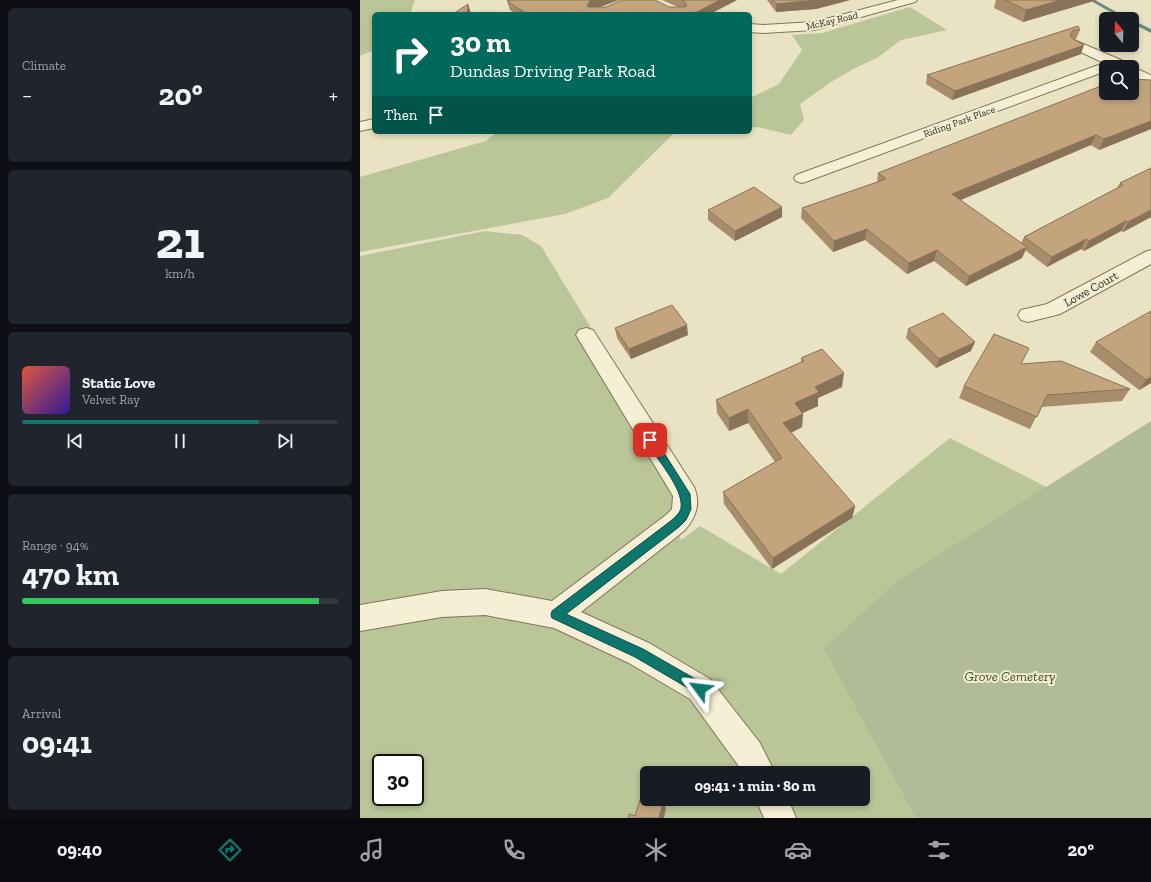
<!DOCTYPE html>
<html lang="en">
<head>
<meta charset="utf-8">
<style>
	body { margin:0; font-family:"Zilla Slab",serif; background:#20242c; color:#f1f3f6; height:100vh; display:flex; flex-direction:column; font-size:15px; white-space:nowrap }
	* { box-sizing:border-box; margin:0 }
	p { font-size:13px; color:#9ea1a6 }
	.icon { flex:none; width:22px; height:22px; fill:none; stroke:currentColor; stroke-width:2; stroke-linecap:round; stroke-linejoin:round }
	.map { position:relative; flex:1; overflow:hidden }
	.details { display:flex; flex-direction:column; gap:8px; padding:8px; background:#0d0f14; width:360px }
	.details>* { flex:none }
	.banner { position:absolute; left:12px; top:12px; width:380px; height:122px; border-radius:6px; box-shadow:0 2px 6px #0003; background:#00695c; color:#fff; overflow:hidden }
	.needle { width:26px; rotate:341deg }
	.buttons { position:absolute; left:739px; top:12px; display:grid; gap:8px }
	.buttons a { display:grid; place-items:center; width:40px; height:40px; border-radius:6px; background:#171b24; box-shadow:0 2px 6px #0003; font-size:20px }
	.speed { position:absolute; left:12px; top:754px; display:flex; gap:8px; font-size:20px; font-weight:700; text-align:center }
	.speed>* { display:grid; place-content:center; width:52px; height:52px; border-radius:50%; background:#171b24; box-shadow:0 2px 6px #0003; line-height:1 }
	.speed .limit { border:2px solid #111; border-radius:6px; background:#fff; color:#111 }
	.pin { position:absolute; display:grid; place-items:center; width:34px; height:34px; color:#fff; margin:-17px; border-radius:8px; box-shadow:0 2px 6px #0006 }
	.me { position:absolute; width:44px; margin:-22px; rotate:300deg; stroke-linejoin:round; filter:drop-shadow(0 0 3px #0008) }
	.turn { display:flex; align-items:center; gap:14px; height:84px; padding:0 12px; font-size:18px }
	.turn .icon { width:52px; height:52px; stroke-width:2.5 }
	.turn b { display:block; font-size:28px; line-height:34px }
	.then { display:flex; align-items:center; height:38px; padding:0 12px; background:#0003; gap:8px; font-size:15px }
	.big { font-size:30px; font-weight:800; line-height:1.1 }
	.details .tile { flex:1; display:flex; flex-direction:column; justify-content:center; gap:6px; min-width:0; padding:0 14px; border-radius:6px; background:#20242c }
	.details .dial { align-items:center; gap:0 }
	.dial b { font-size:52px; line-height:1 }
	.song { display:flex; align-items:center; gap:12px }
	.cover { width:48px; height:48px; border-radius:6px; background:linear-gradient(135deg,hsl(10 70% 55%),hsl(250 70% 35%)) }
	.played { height:4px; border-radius:2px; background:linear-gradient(90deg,#0f766e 75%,#363941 75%) }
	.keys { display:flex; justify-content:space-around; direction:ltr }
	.heat { display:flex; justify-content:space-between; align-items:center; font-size:22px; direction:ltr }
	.charge { height:6px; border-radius:3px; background:linear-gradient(90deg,#34c759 94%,#363941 0) }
	.trip { position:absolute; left:280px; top:766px; width:230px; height:40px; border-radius:6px; background:#171b24; box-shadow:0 2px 6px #0003; font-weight:800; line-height:40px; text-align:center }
	.dock { display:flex; height:64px; justify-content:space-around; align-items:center; background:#090b0e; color:#9ea1a6 }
	.dock .icon { width:28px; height:28px }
	.dock .current { color:#0f766e }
	.dock b { font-size:18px; color:#f1f3f6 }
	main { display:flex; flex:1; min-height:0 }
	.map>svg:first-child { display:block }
	.green { fill:#bac598; fill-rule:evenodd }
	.cemetery { fill:#b1bb97 }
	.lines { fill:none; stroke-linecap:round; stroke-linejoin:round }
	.stream { fill:#6d8986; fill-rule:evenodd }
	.minor-casing { stroke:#81755c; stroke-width:2 }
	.minor { fill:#f5f0d5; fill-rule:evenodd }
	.wall { fill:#a88d6c }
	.shaded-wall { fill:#887358 }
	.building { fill:#c3a47d; stroke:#887358 }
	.route { fill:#0f766e; stroke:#0a4d48 }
	.labels { text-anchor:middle; stroke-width:4; stroke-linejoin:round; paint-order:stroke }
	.far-street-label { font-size:10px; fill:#322b1e; stroke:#f1edd2 }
	.street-label { font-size:12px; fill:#322b1e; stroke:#f1edd2 }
	.near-park-label { font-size:14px; font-style:italic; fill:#3e4d27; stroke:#f1edd2 }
</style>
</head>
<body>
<main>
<section class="details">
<div class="tile"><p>Climate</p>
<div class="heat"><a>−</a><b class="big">20°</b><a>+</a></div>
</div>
<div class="tile dial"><b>21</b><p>km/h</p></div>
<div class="tile">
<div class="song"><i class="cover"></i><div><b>Static Love</b><p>Velvet Ray</p></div></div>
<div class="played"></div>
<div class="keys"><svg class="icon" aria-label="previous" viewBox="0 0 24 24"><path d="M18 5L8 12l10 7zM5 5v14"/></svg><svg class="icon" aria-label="pause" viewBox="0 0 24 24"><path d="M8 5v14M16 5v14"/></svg><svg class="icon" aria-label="next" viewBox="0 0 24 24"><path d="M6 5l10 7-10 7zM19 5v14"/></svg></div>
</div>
<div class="tile"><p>Range · 94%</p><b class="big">470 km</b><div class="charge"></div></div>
<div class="tile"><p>Arrival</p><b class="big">09:41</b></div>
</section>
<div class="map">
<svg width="791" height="818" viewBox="0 0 791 818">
	<rect width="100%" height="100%" fill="#e9e3c3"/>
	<g class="green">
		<polygon points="0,0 55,0 50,14 14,14 14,50 0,56"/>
		<polygon points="550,7 587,30 541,40 517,58 495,68 471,82 440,104 444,120 431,135 398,127 390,128 390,98 419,84 442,50 432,35 462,33"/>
		<polygon points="137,132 358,132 314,133 248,198 205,214 0,252 0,177 126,141"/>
		<path d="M125 231 162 235 181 246 330 490 316 527 321 540 340 526 421 574 590 438 706 497 709 818H0V256ZM21 763H55V797H21ZM287 773H503V799H287Z"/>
	</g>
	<polygon class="cemetery" points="791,421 791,818 556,818 464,649 537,581"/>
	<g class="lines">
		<g class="stream">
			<polygon points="729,0 735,0 769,19 763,19"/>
			<polygon points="772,20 791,29 791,33 772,23"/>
		</g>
		<g class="minor-casing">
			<g id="minor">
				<polygon points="538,0 557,0 555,2 454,30 403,33 390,32 390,24 403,25 454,22"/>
				<polygon points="714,40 761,60 769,66 746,67 746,71 448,181 442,183 436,181 434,178 436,175 744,63 710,47 708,44 710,41"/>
				<polygon points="772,67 791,75 791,84 772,76"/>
				<polygon points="14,119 14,128 0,131 0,122"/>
				<polygon points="791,250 791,264 700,314 668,322 661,320 658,315 661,310 687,304 785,252"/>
				<path d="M226 328 233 330 334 487C341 503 336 518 324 531L221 612 289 643 350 679 400 743 415 773H382L378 765 330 699 269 663 194 628 125 615 82 617 0 631V605L82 591 125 589 192 601 306 515 312 509 313 496 216 335 219 330Z"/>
				<polygon points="396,799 428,799 436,818 404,818"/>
			</g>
		</g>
		<use href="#minor" class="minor"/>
	</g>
	<g class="wall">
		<polygon points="151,0 259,0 240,7 318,7 302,0 377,0 350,14 156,14 150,10 147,1"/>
		<polygon points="407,0 490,0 456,9 416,12"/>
		<polygon points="636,0 737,0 663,22 634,8"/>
		<polygon points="718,26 720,30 716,39 713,39 721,54 592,100 566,84 567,75"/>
		<polygon points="791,80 791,129 739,150 731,145 600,200 661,243 664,237 757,188 760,183 791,168 791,217 763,232 761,231 724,251 721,249 687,267 665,250 662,258 606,286 574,261 547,274 505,240 473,252 441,218 442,208 517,182 518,173"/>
		<polygon points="348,210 422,217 375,241 348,220"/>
		<polygon points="255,328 328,335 271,359 257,338"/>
		<polygon points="548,329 611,351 576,368 546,338"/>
		<polygon points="736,342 791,383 779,390 730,352"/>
		<polygon points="441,358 482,387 458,398 458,406 443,413 442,427 431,433 495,506 492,518 412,569 364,504 363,492 415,462 388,423 369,431 357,413 356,400 441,362"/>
		<polygon points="662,364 770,389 762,401 681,407 670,429 599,398 604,386"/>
	</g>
	<g class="shaded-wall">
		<polygon points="233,0 259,0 232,10 227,6 230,1"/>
		<polygon points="360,0 377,0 350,14 321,14"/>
		<polygon points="457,0 490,0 456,9 416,12 416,4"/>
		<polygon points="701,0 737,0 663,22 666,10"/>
		<polygon points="108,4 111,13 111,14 107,14"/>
		<polygon points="724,45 721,54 592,100 595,91"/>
		<polygon points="791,121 791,129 739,150 744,139"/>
		<polygon points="736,135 731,145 589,205 592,194"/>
		<polygon points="422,207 422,217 375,241 375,231"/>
		<polygon points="791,210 791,217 763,232 768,222"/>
		<polygon points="766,221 761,231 724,251 729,241"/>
		<polygon points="507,229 505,240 473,252 474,241"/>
		<polygon points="726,239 721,249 687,267 692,257"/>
		<polygon points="667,247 662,258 606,286 609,276"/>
		<polygon points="577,250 574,261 547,274 549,263"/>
		<polygon points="327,325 328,335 271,359 269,349"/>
		<polygon points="615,342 611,351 576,368 579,359"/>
		<polygon points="484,373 482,387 458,398 458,406 434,417 435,403 455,387"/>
		<polygon points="791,377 791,383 779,390 786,380"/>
		<polygon points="388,409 388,423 369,431 369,418"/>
		<polygon points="443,414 442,427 422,437 423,423"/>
		<polygon points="495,506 492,518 412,569 413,558"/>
		<polygon points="303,803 306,808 304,818 299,818"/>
	</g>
	<g class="building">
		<polygon points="151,0 233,0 230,1 227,6 228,7 246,7 262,0 295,0 309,7 325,7 327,6 324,1 322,0 360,0 337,12 321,14 167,14 147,1"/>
		<polygon points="413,0 457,0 416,4"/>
		<polygon points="645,0 701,0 666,10"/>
		<polygon points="108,4 107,14 93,14"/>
		<polygon points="718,26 720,30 713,30 710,36 713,39 724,45 595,91 567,75"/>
		<polygon points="772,79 791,80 791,121 744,139 736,135 592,194 667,247 609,276 577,250 549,263 507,229 474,241 442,208 526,179 518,173 746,84 746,93 772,93"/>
		<polygon points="791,168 791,210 768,222 766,221 729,241 726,239 692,257 664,237 763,185 760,183"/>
		<polygon points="394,187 422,207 375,231 348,210"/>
		<polygon points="312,305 327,325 269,349 255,328"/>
		<polygon points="791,311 791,377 786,380 736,342"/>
		<polygon points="583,313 615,342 579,359 548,329"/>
		<polygon points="634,334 669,348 661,364 701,361 770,389 687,395 677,417 604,386"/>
		<polygon points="462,349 484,373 455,387 459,392 435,403 443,414 423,423 495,506 413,558 363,492 422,458 388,409 369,418 356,400 444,361 441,358"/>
		<polygon points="281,797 303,803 299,818 268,818 269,814 275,816"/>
	</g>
	<path class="route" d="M290 436 294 437 330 494 331 509 326 520 319 527 206 614 283 649 344 684 346 689 344 693 340 695 275 657 192 618 191 615 192 611 312 520C315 517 320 513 321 508 324 488 295 458 286 440L287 437Z"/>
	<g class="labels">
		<g class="far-street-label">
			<text transform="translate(472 20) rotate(-13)" y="4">McKay Road</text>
			<text transform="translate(599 121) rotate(-20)" y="4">Riding Park Place</text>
		</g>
		<g class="street-label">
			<text transform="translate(731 289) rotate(-29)" y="4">Lowe Court</text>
		</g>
		<g class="near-park-label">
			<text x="650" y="681">Grove Cemetery</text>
		</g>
	</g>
</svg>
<div class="buttons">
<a><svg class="needle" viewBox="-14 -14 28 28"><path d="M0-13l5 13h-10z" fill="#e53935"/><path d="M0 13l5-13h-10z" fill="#9ea1a6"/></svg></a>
<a><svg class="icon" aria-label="search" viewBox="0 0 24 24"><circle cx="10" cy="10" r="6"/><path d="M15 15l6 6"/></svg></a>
</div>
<div class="speed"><div class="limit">30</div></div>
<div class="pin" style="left:290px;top:440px;background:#d93025"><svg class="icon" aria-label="arrive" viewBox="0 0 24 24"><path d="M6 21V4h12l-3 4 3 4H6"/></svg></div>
<svg class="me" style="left:340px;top:689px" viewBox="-20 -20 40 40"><path d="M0-17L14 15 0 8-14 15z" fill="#0f766e" stroke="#fff" stroke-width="4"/></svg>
<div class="trip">09:41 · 1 min · 80 m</div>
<div class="banner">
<div class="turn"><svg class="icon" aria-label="right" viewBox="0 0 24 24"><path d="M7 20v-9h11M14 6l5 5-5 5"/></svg><div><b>30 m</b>Dundas Driving Park Road</div></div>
<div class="then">Then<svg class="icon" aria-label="arrive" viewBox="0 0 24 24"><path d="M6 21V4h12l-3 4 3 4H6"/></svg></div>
</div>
</div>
</main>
<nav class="dock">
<b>09:40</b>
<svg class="icon current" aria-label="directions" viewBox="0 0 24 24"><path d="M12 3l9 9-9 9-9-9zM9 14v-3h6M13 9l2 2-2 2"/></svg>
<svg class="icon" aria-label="music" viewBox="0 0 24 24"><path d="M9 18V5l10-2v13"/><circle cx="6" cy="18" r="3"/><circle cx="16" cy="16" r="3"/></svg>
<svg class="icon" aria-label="phone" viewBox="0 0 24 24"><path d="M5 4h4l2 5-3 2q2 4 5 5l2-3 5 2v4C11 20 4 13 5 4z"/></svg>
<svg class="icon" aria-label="climate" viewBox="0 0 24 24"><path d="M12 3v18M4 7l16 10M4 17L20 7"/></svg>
<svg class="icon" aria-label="car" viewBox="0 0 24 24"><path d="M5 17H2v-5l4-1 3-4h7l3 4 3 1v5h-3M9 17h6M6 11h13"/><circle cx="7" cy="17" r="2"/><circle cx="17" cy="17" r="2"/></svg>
<svg class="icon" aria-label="filters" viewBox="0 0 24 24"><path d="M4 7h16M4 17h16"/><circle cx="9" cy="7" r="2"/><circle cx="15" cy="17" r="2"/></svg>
<b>20°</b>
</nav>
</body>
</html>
